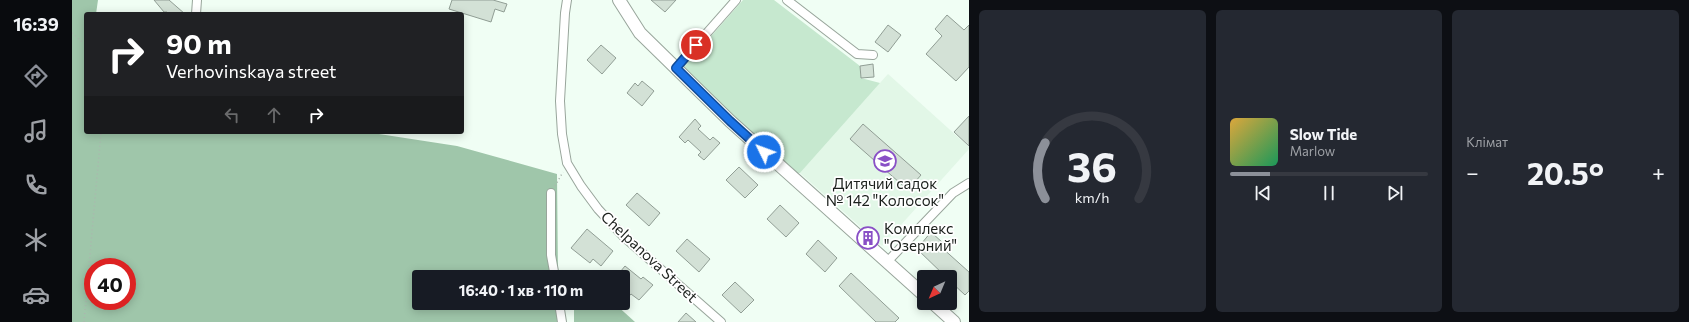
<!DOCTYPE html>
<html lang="uk">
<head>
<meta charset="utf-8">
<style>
	body { margin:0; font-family:Commissioner,sans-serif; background:#242831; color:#f1f3f6; height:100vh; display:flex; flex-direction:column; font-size:15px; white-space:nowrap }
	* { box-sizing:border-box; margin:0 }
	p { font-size:13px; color:#9ea1a6 }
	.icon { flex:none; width:22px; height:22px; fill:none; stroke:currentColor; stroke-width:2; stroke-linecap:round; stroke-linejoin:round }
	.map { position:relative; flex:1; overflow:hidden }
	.side { display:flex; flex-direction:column; gap:10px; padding:10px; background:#0d0f14; width:720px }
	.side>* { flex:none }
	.guide { position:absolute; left:12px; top:12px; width:380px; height:122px; border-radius:4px; box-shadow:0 2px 10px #0003; background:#202124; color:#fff; overflow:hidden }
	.needle { width:26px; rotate:224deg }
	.fabs { position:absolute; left:845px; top:270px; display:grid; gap:8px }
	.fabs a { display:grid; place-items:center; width:40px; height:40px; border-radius:4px; background:#171b24; box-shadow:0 2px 10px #0003; font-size:20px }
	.speed { position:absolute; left:12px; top:258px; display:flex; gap:8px; font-size:20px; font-weight:700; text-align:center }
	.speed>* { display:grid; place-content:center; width:52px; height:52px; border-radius:50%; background:#171b24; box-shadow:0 2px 10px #0003; line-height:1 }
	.speed .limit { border:6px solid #d22; background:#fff; color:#111 }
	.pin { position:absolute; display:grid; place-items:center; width:34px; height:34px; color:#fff; margin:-17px; border:2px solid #fff; border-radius:50%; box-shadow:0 1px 4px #0007 }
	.me { position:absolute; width:44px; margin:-22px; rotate:312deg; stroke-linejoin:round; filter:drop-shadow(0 0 3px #0008) }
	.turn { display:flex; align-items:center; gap:14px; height:84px; padding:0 16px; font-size:18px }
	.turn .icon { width:52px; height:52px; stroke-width:2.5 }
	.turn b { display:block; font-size:28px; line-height:34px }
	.lanes { display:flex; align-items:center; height:38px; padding:0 16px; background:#0003; justify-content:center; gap:20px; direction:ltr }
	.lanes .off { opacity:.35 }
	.big { font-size:30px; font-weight:700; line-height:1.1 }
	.side .widget { flex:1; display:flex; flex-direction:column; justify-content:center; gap:6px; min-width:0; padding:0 14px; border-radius:6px; background:#242831 }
	.side .dial { align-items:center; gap:0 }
	.dial svg { height:104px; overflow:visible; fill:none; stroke:#363941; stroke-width:7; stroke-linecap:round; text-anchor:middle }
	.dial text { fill:#f1f3f6; stroke:none }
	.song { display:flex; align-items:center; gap:12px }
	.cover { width:48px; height:48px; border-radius:6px; background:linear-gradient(135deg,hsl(40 70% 55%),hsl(150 70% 35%)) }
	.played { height:4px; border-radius:2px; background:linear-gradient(90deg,#8c9099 20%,#363941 20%) }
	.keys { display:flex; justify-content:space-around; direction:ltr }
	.heat { display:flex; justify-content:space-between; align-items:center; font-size:22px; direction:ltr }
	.side .tiles { flex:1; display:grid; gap:10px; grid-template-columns:repeat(3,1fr) }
	.trip { position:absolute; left:340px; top:270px; width:218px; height:40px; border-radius:4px; background:#171b24; box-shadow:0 2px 10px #0003; font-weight:700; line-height:40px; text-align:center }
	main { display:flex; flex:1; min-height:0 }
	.tab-bar { display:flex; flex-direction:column; width:72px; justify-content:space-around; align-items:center; background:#090b0e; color:#9ea1a6 }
	.tab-bar .icon { width:28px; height:28px }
	.tab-bar .active { color:#8c9099 }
	.tab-bar b { font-size:18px; color:#f1f3f6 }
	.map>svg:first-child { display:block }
	.built { fill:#e2f7e7 }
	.green { fill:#c6e8cf }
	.forest { fill:#9fc6aa; fill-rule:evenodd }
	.building { fill:#d3e1d6; stroke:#919e95 }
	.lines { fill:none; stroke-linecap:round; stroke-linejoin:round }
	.street-casing { stroke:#98a59b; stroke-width:10 }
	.secondary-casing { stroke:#98a59b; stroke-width:14 }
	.path { stroke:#abb6ae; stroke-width:1.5; stroke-dasharray:1 3; stroke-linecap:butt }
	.street { stroke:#fff; stroke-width:8 }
	.secondary { stroke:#fff; stroke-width:12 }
	.route-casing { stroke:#114b97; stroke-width:10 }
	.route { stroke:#1a73e8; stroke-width:7 }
	.labels { text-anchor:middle; stroke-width:3.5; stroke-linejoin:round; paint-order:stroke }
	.poi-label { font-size:15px; fill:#1b201c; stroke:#fff }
	.street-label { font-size:15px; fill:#1b201c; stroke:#fff }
</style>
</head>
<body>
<main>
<nav class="tab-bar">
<b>16:39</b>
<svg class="icon active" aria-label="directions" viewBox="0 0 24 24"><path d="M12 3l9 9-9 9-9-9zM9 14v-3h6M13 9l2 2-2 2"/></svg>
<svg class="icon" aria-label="music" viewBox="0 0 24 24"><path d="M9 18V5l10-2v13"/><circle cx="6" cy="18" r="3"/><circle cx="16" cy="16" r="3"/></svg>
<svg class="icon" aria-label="phone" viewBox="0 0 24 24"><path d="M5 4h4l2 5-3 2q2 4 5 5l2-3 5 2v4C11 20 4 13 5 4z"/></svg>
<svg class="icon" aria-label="climate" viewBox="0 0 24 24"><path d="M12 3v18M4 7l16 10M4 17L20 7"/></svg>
<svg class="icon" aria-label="car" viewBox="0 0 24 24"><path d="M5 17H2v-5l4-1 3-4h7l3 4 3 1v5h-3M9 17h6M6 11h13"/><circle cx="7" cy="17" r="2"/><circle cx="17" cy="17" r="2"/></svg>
</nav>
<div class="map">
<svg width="897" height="322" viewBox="0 0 897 322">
	<rect width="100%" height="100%" fill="#f0fef4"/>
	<polygon class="built" points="816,74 897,147 897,149 810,246 728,173"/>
	<polygon class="green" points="671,0 702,0 788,66 789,78 808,83 728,173 723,173 610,69"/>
	<g class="forest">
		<path d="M0 0H26L24 14H14V132H294L385 146 485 174 486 277H347V303H487V322H0ZM21 267H55V301H21Z"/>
		<polygon points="502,303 542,303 563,322 502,322"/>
	</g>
	<g class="building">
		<polygon points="82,0 97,0 113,14 97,14 95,12 92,12"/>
		<polygon points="380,0 421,0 435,4 432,12 423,9 419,22 377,9"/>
		<polygon points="579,0 604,0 593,12"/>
		<polygon points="875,15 892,30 897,25 897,67 884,81 854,54 870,36 863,29"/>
		<polygon points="816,25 829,35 816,52 803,42"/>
		<polygon points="529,45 544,58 530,74 515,60"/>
		<polygon points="801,64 802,77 789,78 788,66"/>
		<polygon points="570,81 582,91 570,106 555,93 563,83 566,86"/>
		<polygon points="897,116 897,146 882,132"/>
		<polygon points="623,119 629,126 626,129 638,140 641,137 648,143 632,160 626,155 629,152 616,140 613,143 607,137"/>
		<polygon points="791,124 849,175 836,190 778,139"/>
		<polygon points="667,167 686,185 673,198 654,180"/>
		<polygon points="565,193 588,213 577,226 554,205"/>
		<polygon points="708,205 727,223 714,237 695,219"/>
		<polygon points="515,229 541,251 529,266 521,259 518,263 499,248"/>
		<polygon points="859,232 871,243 868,246 897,272 897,291 893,295 878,281 878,277 874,277 845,249"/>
		<polygon points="615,239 638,259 627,272 604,251"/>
		<polygon points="746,240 765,258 753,272 734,254"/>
		<polygon points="553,266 569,279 571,277 581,285 567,300 559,294 551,303 551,277 544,277"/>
		<polygon points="779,273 827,318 823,322 804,322 767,286"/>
		<polygon points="663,282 682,300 669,313 650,295"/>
		<polygon points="614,313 624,322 606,322"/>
	</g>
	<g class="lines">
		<g class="street-casing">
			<g id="street">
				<polyline points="495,0 493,13 488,101 490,134 495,163 509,186 526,209 552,237 649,322"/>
				<polyline points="715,0 785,54 801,55"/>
				<polyline points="124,14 125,0"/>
				<polyline points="604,68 664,0"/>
				<polyline points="479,193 479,255 483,277"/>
				<polyline points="815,262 881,193 897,183"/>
				<polyline points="487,303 490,322"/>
			</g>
		</g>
		<g class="secondary-casing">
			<g id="secondary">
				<polyline points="547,0 568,33 658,121 852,295"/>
				<polyline points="861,303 882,322"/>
			</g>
		</g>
		<g class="path">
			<polyline points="0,33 14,45"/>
			<polyline points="483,186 491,172"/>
			<polyline points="12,322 29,132"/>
		</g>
		<use href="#street" class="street"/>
		<use href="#secondary" class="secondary"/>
	</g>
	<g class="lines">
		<g class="route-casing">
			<polyline id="route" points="624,45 604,68 658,121 692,152"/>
		</g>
		<use href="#route" class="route"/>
	</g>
	<defs>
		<g id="school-ring" transform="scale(1.15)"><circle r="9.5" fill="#fff" stroke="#894fc6" stroke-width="1.5"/><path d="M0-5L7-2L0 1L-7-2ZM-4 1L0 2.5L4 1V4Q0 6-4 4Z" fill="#894fc6"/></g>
		<g id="building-ring" transform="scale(1.15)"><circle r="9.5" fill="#fff" stroke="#894fc6" stroke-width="1.5"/><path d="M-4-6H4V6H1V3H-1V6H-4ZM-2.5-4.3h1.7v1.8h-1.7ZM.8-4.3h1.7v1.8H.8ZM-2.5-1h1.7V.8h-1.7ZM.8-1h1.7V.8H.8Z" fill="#894fc6"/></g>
	</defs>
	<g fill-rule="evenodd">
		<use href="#school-ring" x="813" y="161"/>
		<use href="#building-ring" x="796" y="238"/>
	</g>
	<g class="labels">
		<g class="poi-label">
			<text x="813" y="189">Дитячий садок<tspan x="813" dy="17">№ 142 "Колосок"</tspan></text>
			<text x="812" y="234" text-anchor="start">Комплекс<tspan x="812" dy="17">"Озерний"</tspan></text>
		</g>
		<g class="street-label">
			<text transform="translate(577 257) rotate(43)" y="5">Chelpanova Street</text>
		</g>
	</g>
</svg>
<div class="fabs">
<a><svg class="needle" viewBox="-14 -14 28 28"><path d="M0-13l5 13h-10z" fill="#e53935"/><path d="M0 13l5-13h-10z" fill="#9ea1a6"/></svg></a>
</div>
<div class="speed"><div class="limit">40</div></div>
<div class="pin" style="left:624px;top:45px;background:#d93025"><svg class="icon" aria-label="arrive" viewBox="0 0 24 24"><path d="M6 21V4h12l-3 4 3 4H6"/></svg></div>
<svg class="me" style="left:692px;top:152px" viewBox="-20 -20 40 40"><circle r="17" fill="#1a73e8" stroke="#fff" stroke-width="3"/><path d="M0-11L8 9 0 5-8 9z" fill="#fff"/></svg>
<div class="trip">16:40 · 1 хв · 110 m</div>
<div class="guide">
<div class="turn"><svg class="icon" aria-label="right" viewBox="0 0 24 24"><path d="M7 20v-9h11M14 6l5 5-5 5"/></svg><div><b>90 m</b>Verhovinskaya street</div></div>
<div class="lanes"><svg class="icon off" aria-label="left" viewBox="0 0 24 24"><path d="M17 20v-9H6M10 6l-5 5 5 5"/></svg><svg class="icon off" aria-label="ahead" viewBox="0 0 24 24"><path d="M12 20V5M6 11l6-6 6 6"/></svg><svg class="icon" aria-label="right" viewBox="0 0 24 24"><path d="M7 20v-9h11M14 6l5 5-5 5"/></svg></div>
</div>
</div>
<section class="side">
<div class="tiles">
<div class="widget dial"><svg viewBox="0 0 100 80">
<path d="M14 69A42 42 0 1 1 86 69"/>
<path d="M14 69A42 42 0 0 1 14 26" stroke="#8c9099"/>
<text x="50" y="56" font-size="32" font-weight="700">36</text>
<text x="50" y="72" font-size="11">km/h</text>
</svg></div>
<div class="widget">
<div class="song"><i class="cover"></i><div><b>Slow Tide</b><p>Marlow</p></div></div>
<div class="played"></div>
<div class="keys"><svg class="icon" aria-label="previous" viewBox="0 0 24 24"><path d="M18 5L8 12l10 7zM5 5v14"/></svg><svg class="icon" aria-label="pause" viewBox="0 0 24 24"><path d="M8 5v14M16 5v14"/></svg><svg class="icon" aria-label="next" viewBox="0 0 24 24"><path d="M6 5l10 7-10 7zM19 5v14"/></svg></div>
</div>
<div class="widget"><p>Клімат</p>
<div class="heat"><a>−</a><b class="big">20.5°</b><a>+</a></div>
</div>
</div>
</section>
</main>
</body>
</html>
